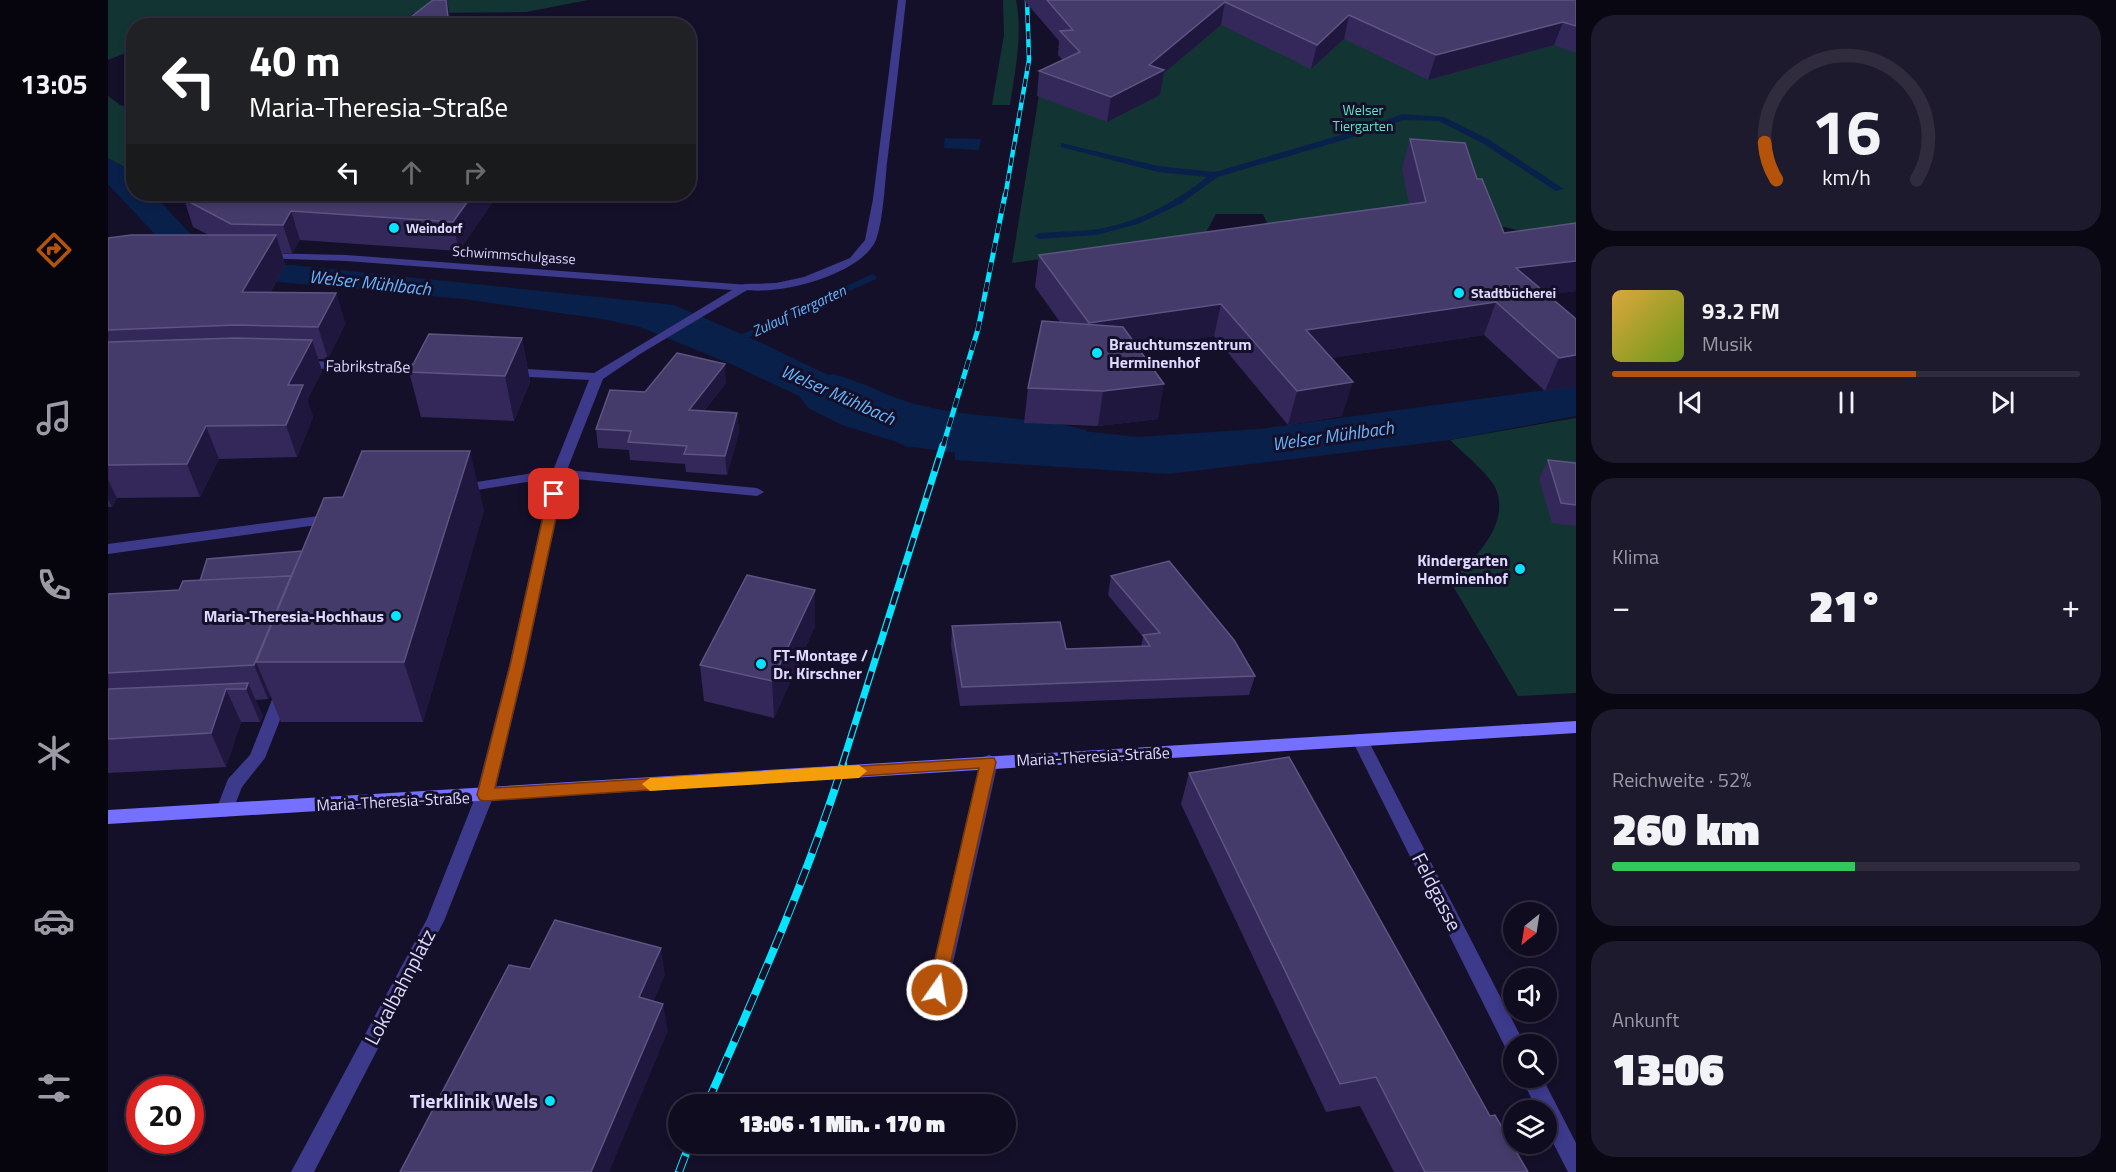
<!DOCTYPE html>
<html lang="de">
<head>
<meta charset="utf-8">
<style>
	body { margin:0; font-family:"Titillium Web",sans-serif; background:#1e1a2d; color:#f1f3f6; height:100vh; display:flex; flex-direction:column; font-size:22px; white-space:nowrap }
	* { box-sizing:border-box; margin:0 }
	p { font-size:20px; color:#9c9ba5 }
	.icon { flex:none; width:33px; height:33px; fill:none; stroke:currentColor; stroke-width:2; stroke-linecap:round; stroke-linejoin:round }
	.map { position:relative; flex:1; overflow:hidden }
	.drawer { display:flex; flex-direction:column; gap:15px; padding:15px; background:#090712; width:540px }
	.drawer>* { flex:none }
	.banner { position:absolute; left:18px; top:18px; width:570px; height:183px; border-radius:24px; box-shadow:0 3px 9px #0003,0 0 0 2px #302c3e; background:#202124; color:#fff; overflow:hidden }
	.needle { width:39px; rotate:210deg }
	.controls { position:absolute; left:1395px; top:902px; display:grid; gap:12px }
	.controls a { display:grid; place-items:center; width:54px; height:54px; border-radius:50%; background:#100c20; box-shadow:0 3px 9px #0003,0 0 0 2px #302c3e; font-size:30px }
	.speed { position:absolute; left:18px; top:1076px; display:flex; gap:12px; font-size:30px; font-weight:700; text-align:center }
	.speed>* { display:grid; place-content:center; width:78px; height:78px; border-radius:50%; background:#100c20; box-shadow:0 3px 9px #0003,0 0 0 2px #302c3e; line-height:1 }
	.speed .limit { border:9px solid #d22; background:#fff; color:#111 }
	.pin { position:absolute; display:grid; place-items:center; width:51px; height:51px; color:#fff; margin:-26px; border-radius:12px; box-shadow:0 3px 9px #0006 }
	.me { position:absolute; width:66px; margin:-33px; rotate:13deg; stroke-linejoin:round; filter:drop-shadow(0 0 4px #0008) }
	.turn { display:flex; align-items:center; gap:21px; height:126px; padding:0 24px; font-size:27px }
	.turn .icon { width:78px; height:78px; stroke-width:2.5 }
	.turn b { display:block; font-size:42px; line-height:51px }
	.lanes { display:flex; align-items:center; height:57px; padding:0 24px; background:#0003; justify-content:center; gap:30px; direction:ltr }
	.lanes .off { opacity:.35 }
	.big { font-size:45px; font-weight:800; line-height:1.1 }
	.drawer .tile { flex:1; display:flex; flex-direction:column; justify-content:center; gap:9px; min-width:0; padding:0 21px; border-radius:24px; background:#1e1a2d }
	.drawer .dial { align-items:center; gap:0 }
	.dial svg { height:156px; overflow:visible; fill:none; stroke:#302c3e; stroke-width:7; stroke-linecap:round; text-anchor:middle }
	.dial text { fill:#f1f3f6; stroke:none }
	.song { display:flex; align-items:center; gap:18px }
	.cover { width:72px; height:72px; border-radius:9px; background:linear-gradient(135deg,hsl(40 70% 55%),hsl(80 70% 35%)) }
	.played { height:6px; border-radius:3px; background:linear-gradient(90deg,#b45309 65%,#302c3e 65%) }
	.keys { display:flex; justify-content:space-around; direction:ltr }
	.heat { display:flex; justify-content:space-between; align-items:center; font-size:33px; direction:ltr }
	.charge { height:9px; border-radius:4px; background:linear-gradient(90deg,#34c759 52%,#302c3e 0) }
	.trip { position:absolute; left:560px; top:1094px; width:348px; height:60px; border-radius:30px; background:#100c20; box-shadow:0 3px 9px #0003,0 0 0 2px #302c3e; font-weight:800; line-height:60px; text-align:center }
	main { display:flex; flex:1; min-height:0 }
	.tab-bar { display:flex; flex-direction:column; width:108px; justify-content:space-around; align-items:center; background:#06050d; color:#9c9ba5 }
	.tab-bar .icon { width:42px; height:42px }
	.tab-bar .on { color:#b45309 }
	.tab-bar b { font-size:27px; color:#f1f3f6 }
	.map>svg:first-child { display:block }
	.green { fill:#123534 }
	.water { fill:#09204a }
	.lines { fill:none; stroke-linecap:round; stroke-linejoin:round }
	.stream { fill:#09204a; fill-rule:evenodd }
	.river { fill:#09204a; fill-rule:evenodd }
	.lane { fill:#3d398b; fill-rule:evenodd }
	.street { fill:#3d398b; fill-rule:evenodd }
	.secondary { fill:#7570ff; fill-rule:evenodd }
	.rail-far3-casing { stroke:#05e3ff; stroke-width:4.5 }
	.rail-far2-casing { stroke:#05e3ff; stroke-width:5 }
	.rail-far1-casing { stroke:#05e3ff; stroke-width:7 }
	.rail-casing { stroke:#05e3ff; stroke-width:8 }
	.rail-far3 { stroke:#15102a; stroke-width:3; stroke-dasharray:8; stroke-linecap:butt }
	.rail-far2 { stroke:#15102a; stroke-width:4; stroke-dasharray:10; stroke-linecap:butt }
	.rail-far1 { stroke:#15102a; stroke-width:4.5; stroke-dasharray:14; stroke-linecap:butt }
	.rail { stroke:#15102a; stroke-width:6; stroke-dasharray:17; stroke-linecap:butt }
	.wall { fill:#332859 }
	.shaded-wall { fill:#1f173e }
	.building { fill:#453b6a; stroke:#5d5482; stroke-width:1.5 }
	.route { fill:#b45309; stroke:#753606; stroke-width:1.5 }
	.slow { fill:#f59e0b }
	.poi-dot { fill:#05e3ff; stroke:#15102a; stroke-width:2 }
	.labels { text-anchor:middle; stroke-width:6; stroke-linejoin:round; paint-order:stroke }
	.far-park-label { font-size:14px; fill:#5fe5c5; stroke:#15102a }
	.far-poi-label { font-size:14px; font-weight:bold; fill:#ded9ff; stroke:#15102a; text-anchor:start }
	.far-street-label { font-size:14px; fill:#ded9ff; stroke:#15102a }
	.far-water-label { font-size:15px; font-style:italic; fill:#67b7ff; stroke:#15102a }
	.poi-label { font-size:16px; font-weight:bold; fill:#ded9ff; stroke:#15102a; text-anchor:start }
	.street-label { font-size:16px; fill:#ded9ff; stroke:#15102a }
	.water-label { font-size:18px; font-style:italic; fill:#67b7ff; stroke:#15102a }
	.near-street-label { font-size:20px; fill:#ded9ff; stroke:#15102a }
	.near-poi-label { font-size:20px; font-weight:bold; fill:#ded9ff; stroke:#15102a; text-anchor:end }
</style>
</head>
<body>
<main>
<nav class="tab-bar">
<b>13:05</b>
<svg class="icon on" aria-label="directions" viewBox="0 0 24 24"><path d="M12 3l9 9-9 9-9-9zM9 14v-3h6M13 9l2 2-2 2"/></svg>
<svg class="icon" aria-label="music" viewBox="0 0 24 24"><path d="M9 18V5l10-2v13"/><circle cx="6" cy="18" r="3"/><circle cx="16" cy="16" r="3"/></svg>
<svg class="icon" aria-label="phone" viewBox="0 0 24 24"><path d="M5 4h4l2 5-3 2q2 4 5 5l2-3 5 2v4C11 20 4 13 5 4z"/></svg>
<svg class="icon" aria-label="climate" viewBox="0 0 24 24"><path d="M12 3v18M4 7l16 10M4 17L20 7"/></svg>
<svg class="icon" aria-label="car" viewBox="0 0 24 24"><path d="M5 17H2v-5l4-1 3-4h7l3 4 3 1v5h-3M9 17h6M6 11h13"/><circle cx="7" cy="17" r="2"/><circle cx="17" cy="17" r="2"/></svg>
<svg class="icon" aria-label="filters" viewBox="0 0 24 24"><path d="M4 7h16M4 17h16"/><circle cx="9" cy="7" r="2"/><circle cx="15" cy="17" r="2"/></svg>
</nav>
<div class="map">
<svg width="1468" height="1172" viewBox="0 0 1468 1172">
	<rect width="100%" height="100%" fill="#15102a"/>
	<g class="green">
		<polygon points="0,0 480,0 418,12 305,13 295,25 26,26 25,50 0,60"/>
		<path d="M895 0H908C915 35 907 70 902 105H884L896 35Z"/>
		<polygon points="1468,7 1468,255 1449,240 1397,227 1308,222 1165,236 1155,214 1108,214 1096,236 904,263 935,70 987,65 992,37 1121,24"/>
		<polygon points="0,96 12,105 25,109 25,172 0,158"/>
		<path d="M1468 418V693L1410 696 1342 581C1367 559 1404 523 1387 487 1380 473 1354 452 1342 440Z"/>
	</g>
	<g class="water">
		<polygon points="837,138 873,139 871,150 836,148"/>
		<polygon points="0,158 25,173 26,194 45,194 109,262 185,265 566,305 647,340 795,411 1029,437 1151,429 1468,386 1468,416 1342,440 1060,474 847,460 845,417 802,448 623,364 532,327 494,319 356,299 149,280 72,261 0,184"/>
	</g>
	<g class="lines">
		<g class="stream">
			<path d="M1294 114 1336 117 1380 139 1456 189 1448 191 1374 143 1331 121 1295 120 1266 131 1110 177 1072 204 1030 224 988 235 931 239 926 236 931 233C952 231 975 232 996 228 1034 220 1069 201 1099 177L1050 172 953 147V143L1050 166 1107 172 1260 127Z"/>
			<polygon points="764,274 769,277 768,279 626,344 618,344 617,342"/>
		</g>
		<path class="river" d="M724 374C755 381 783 399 815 406 868 419 925 416 978 430L988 445 978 460 953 467 805 447 734 425 700 408 690 394 700 380Z"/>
		<g class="lane">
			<path d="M790 0H798C792 54 786 109 779 163 777 184 775 221 768 240 753 275 668 297 633 289V285L637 284 668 283 696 277 742 258 757 240 765 199Z"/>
			<polygon points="451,469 456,470 458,473 456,476 350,493 343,489 350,485"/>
			<polygon points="226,514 231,516 233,519 231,522 0,554 0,544"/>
			<polygon points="175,686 181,688 183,692 157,758 134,787 123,815 117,817 111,815 108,810 120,779 142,755 167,692 169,688"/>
			<polygon points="881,755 887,757 890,762 839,990 836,996 829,999 822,996 819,990 872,762 875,757"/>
		</g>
		<g class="street">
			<polygon points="155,253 238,255 641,285 641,289 532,354 495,379 459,470 649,488 656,492 649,496 457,478 417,666 386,795 336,921 206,1172 183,1172 319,919 368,795 401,666 444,473 481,380 402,376 396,372 402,368 486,373 624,290 238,261 151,258 149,256"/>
			<polygon points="192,361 324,364 330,368 324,372 188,368 186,365"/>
			<polygon points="1252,734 1258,735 1260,740 1413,1037 1416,1044 1406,1044 1406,1053 1399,1051 1244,740 1246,735"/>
			<polygon points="1413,1077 1434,1077 1468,1143 1468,1172 1460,1172 1438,1129 1438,1110 1429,1110"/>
		</g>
		<polygon class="secondary" points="1468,721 1468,733 0,824 0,810"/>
		<g class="rail-far3-casing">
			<polyline id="rail-far3" points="897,197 921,60 919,0"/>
		</g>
		<g class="rail-far2-casing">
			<polyline id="rail-far2" points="835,446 870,329 897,195"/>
		</g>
		<g class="rail-far1-casing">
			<polyline id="rail-far1" points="734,765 835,445"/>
		</g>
		<g class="rail-casing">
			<g id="rail">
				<path d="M599 1104C648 992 698 881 735 764"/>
				<polyline points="571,1172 582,1143"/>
			</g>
		</g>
		<use href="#rail-far3" class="rail-far3"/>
		<use href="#rail-far2" class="rail-far2"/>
		<use href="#rail-far1" class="rail-far1"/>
		<use href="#rail" class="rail"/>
	</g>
	<g class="wall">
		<polygon points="916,0 1468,0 1468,53 1446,45 1320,80 1236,39 1203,69 1113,25 1056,73 1052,95 999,122 929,96 931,71 955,60 950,55 951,41"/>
		<polygon points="1302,139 1369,179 1396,233 1468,291 1439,295 1468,319 1468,386 1437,391 1376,335 1223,358 1234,416 1180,425 1106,336 1030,348 1050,419 990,426 916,423 920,388 952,322 927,287 931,255 1301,204 1294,169"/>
		<polygon points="88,194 390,194 351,251 192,240 184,253 174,253 177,265 162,293 228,293 237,324 220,359 210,359 214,371 199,400 205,417 189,457 111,459 92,497 9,498 4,507 0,507 0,238 101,235 85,227 76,199"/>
		<polygon points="414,338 422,382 406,421 313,417 301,372"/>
		<polygon points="618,383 596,411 629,413 631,432 619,475 578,472 577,464 522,460 521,450 490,448 488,429 537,392"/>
		<polygon points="1440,460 1468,463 1468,526 1444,523 1431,479"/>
		<polygon points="376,510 315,722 173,722 162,695 160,699 147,700 155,716 152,722 133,722 118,767 0,773 0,594 71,590 92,581 194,551"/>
		<polygon points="1003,576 1147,676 1141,695 852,706 843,645 844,626 958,649 1033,647 1035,637 1000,595"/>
		<polygon points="707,590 707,626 666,718 596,701 592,665"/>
		<polygon points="1081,773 1382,1116 1420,1172 1286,1172 1252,1106 1218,1112 1073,804"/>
	</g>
	<g class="shaded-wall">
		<polygon points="338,0 339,0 342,15 343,26 341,26"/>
		<polygon points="1117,2 1113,25 1056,73 1052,95 999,122 1003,97"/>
		<polygon points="1241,15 1236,39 1203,69 1209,45"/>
		<polygon points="1455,22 1446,45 1320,80 1328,55"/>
		<polygon points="365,194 390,194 351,251 345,222"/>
		<polygon points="183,211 192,240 184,253 175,225"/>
		<polygon points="168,235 177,265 145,323 134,292"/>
		<polygon points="1468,261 1468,291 1396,301 1408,268"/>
		<polygon points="228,293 237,324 220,359 210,327"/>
		<polygon points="1388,302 1376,335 1190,363 1198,330"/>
		<polygon points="1113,304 1106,336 976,356 981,323"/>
		<polygon points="414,338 422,382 406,421 397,376"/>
		<polygon points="204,340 214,371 199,400 205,417 189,457 178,425 180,385"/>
		<polygon points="1468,355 1468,386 1437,391 1451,358"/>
		<polygon points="617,364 618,383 582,428 581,410"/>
		<polygon points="1245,382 1234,416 1180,425 1189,391"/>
		<polygon points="1056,384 1050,419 990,426 995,391"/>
		<polygon points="629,413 631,432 619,475 617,456"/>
		<polygon points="98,426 111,459 92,497 79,464"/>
		<polygon points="362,451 376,510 315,722 296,662"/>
		<polygon points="0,480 9,498 4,507 0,499"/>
		<polygon points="707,590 707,626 666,718 664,681"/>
		<polygon points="148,662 162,695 160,699 146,665"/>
		<polygon points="140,683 155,716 152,722 138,689"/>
		<polygon points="118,689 133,722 118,767 103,733"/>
		<polygon points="553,948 557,975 536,1024 531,997"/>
		<polygon points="555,1004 560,1031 501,1172 483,1172"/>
	</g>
	<g class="building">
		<polygon points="325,0 338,0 341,26 291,26"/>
		<polygon points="939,0 1468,0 1468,26 1455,22 1328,55 1241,15 1209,45 1117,2 1041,65 1056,70 1003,97 931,71 972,52 952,31 965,30"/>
		<polygon points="102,24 118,26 99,26"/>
		<polygon points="1302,139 1357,143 1369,179 1374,179 1396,233 1468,223 1468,261 1408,268 1468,319 1468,355 1451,358 1388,302 1198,330 1245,382 1189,391 1113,304 981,323 931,255 1318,202"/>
		<polygon points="88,194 365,194 345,222 183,211 175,225 123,224 76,199"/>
		<polygon points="23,235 168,235 134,292 228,293 210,327 128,325 0,330 0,238"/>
		<polygon points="934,321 1015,327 1056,384 995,391 920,388"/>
		<polygon points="321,334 414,338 397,376 301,372"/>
		<polygon points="128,338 204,340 180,385 195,385 178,425 98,426 79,464 0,465 0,342"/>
		<polygon points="569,353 617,364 581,410 629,413 617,456 576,454 579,446 520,442 523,431 488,429 502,390 537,392"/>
		<polygon points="254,451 362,451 296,662 148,662 216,498 235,497"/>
		<polygon points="1440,460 1468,463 1468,505 1453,503"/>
		<polygon points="194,551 183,576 92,581 99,559"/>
		<polygon points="1061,561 1126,640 1147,676 854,687 844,626 952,622 958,649 1042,646 1035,635 1052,633 1003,576"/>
		<polygon points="639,575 707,590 664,681 592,665"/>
		<polygon points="183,576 146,665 0,673 0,594 71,590 75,581"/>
		<polygon points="140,683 138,689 118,689 103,733 0,739 0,689"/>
		<polygon points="1181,757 1382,1116 1387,1115 1420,1172 1317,1172 1268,1077 1232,1084 1081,773"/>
		<polygon points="447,920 553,948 531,997 555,1004 483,1172 292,1172 401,965 422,969"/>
	</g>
	<polygon class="route" points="446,490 453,494 416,666 387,788 886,758 888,762 835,996 829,998 822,996 820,990 871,768 377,801 372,800 369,795 402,666 440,494"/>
	<polygon class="slow" points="751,765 759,771 751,778 542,791 534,784 542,778"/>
	<g class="poi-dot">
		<circle cx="286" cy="228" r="6"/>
		<circle cx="1351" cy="293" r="6"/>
		<circle cx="989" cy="353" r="6"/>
		<circle cx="1412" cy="569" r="6"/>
		<circle cx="288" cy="616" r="6"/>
		<circle cx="653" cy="664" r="6"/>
		<circle cx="442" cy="1101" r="6"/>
	</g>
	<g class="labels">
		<g class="far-park-label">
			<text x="1255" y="115">Welser<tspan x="1255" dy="16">Tiergarten</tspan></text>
		</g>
		<g class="far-poi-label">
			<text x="298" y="233">Weindorf</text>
			<text x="1363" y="298">Stadtbücherei</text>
		</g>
		<g class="far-street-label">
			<text transform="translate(406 255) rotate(4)" y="5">Schwimmschulgasse</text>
		</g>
		<g class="far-water-label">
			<text transform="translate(691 311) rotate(-25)" y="5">Zulauf Tiergarten</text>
		</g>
		<g class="poi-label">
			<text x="1001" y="350">Brauchtumszentrum<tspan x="1001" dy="18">Herminenhof</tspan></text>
			<text x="1400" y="566" text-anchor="end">Kindergarten<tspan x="1400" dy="18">Herminenhof</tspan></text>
			<text x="276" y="622" text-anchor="end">Maria-Theresia-Hochhaus</text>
			<text x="665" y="661">FT-Montage /<tspan x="665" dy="18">Dr. Kirschner</tspan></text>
		</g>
		<g class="street-label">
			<text transform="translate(260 366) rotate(1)" y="6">Fabrikstraße</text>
			<text transform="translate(985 756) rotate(-3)" y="6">Maria-Theresia-Straße</text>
			<text transform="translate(285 801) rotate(-3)" y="6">Maria-Theresia-Straße</text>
		</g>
		<g class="water-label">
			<text transform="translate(262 283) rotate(6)" y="6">Welser Mühlbach</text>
			<text transform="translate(730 395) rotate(24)" y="6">Welser Mühlbach</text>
			<text transform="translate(1225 436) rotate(-8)" y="6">Welser Mühlbach</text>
		</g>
		<g class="near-street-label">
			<text transform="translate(1329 892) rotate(63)" y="7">Feldgasse</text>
			<text transform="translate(292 987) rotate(-62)" y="7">Lokalbahnplatz</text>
		</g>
		<g class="near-poi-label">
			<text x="430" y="1108">Tierklinik Wels</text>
		</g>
	</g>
</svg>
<div class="controls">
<a><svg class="needle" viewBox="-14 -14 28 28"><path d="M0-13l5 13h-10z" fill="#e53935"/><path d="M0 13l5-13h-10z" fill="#9c9ba5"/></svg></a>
<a><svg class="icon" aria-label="sound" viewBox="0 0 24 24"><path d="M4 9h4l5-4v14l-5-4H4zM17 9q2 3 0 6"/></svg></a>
<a><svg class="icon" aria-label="search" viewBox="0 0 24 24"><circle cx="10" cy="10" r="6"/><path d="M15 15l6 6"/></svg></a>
<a><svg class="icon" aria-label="layers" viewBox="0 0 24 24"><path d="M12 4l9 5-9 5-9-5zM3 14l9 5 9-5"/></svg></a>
</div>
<div class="speed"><div class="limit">20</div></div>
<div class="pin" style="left:446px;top:494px;background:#d93025"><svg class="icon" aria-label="arrive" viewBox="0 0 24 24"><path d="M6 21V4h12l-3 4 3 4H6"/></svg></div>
<svg class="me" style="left:829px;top:990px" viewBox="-20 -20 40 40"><circle r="17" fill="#b45309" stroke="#fff" stroke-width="3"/><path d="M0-11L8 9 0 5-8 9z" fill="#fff"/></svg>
<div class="trip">13:06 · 1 Min. · 170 m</div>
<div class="banner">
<div class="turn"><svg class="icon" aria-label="left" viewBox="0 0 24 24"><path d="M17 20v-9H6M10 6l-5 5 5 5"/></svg><div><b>40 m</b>Maria-Theresia-Straße</div></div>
<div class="lanes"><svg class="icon" aria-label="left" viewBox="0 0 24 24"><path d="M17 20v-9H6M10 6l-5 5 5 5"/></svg><svg class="icon off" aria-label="ahead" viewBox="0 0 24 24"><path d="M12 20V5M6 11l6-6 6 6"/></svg><svg class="icon off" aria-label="right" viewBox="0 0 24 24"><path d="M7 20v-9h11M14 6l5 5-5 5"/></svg></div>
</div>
</div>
<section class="drawer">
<div class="tile dial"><svg viewBox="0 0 100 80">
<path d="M14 69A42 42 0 1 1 86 69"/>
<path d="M14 69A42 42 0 0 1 8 50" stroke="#b45309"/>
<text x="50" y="56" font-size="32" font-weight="700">16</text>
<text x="50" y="72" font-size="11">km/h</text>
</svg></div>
<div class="tile">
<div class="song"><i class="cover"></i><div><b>93.2 FM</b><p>Musik</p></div></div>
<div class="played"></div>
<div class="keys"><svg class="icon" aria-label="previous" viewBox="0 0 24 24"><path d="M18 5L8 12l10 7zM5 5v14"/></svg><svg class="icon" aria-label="pause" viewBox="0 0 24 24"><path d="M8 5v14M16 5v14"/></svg><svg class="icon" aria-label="next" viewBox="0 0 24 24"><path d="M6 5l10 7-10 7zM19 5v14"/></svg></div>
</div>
<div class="tile"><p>Klima</p>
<div class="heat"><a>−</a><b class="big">21°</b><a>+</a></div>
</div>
<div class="tile"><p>Reichweite · 52%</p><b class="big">260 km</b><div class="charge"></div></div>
<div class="tile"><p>Ankunft</p><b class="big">13:06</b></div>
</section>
</main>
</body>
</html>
